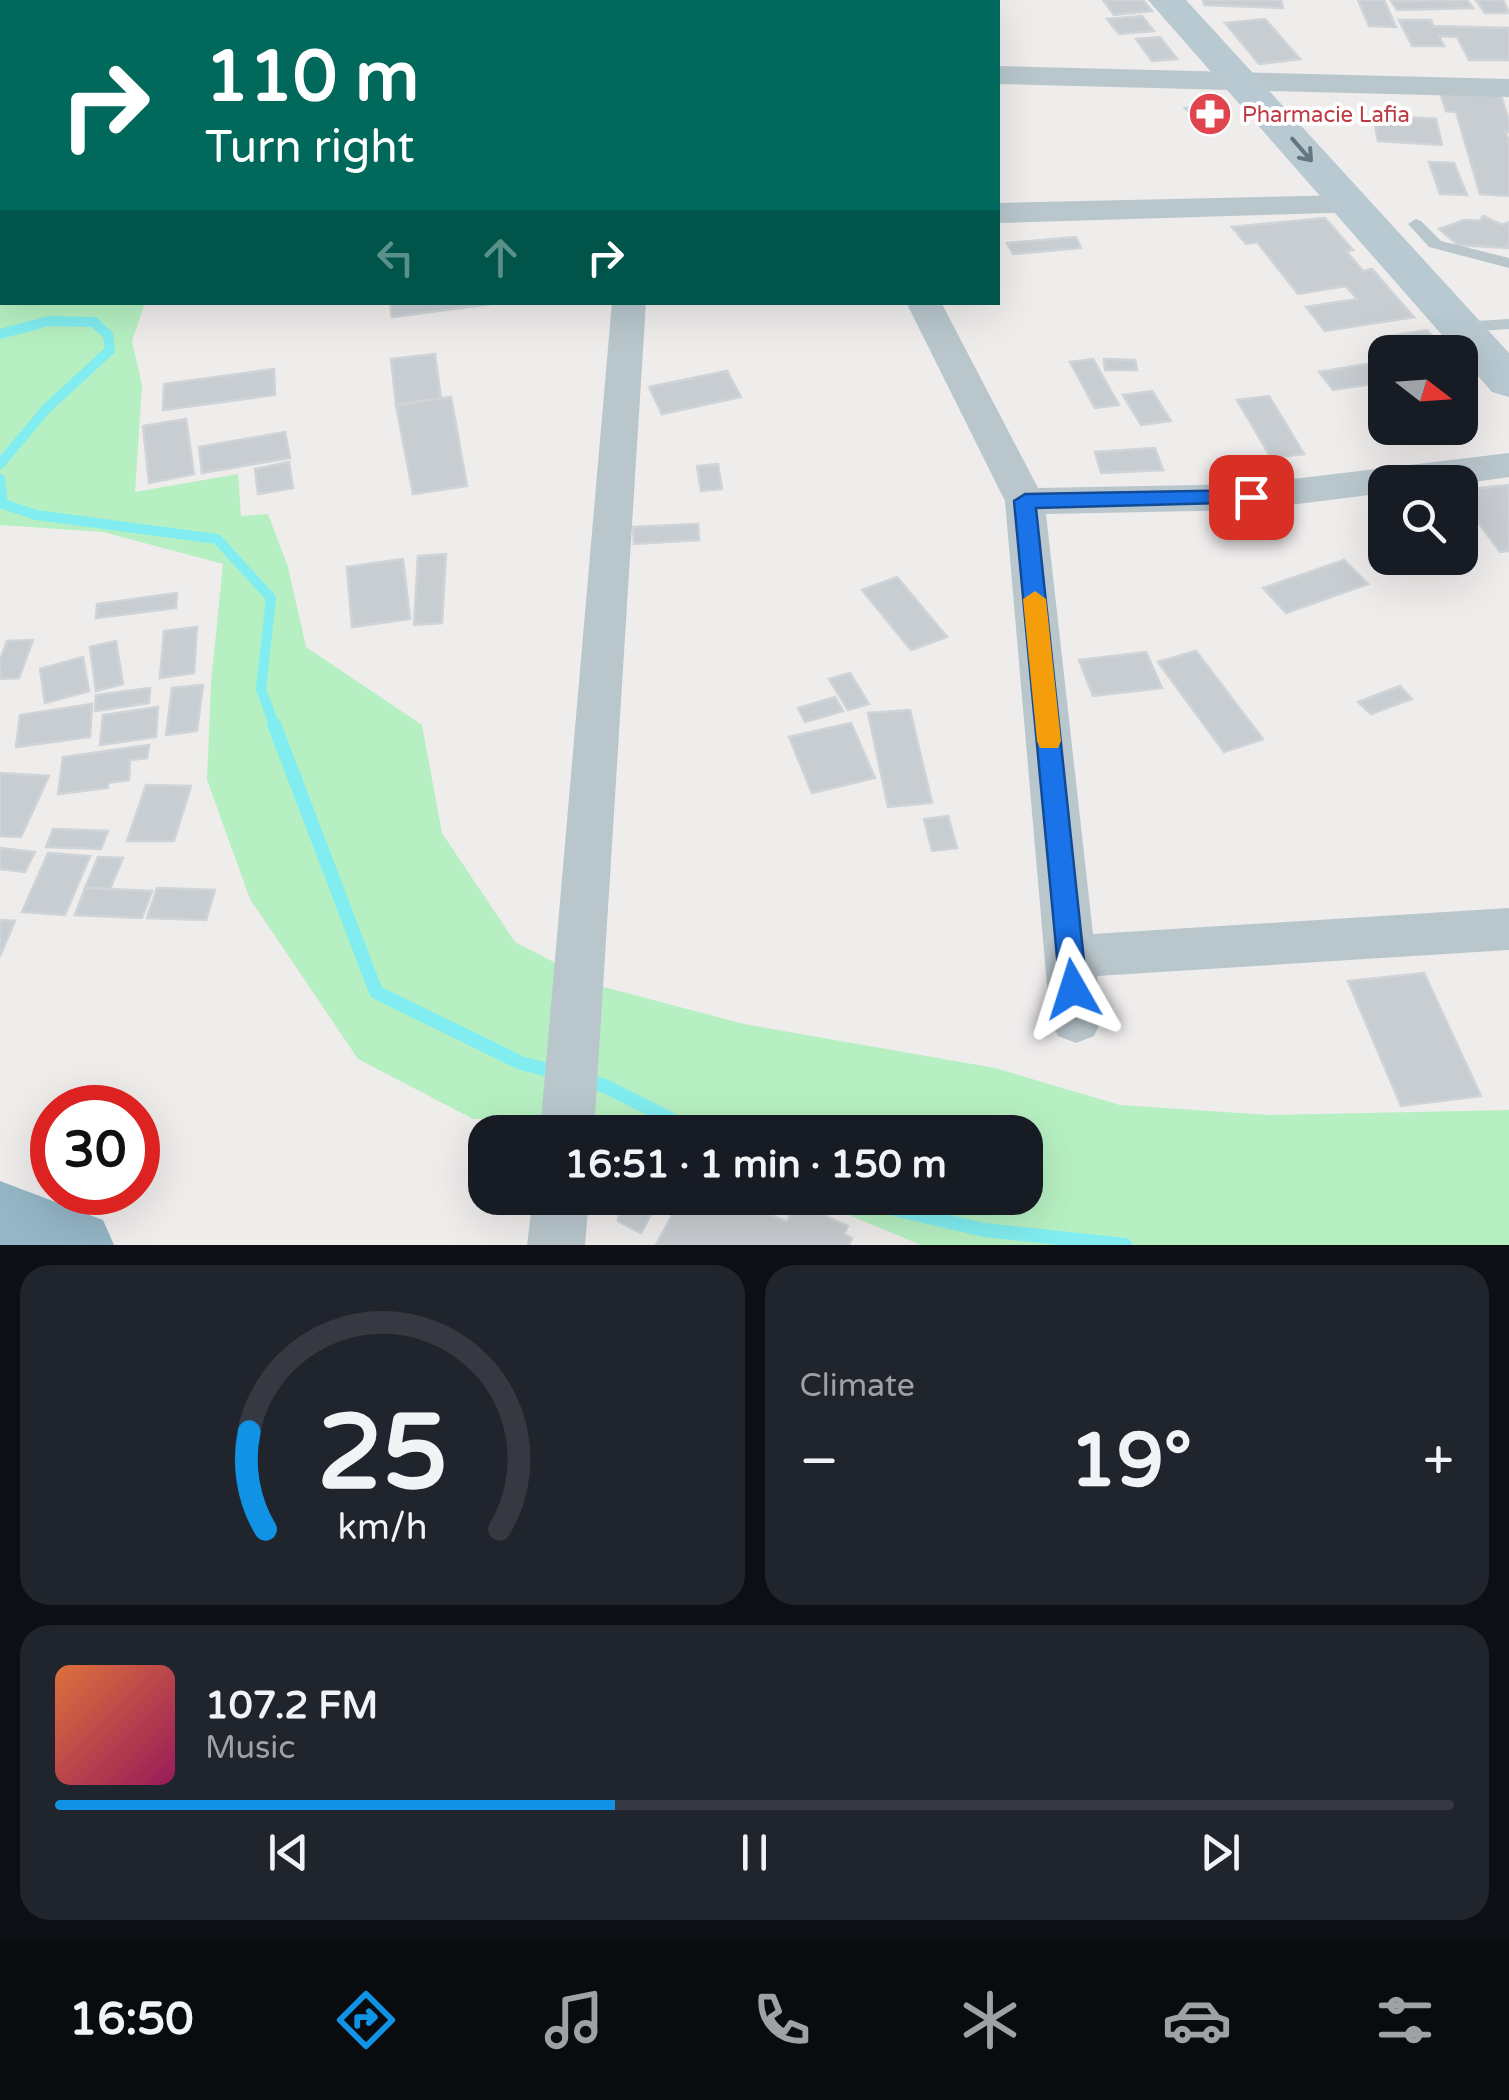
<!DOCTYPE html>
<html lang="en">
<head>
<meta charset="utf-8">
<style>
	body { margin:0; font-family:"Varela Round",sans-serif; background:#20242c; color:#f1f3f6; height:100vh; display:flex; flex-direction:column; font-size:38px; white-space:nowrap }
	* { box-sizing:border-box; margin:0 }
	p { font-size:32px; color:#9ea1a6 }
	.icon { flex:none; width:55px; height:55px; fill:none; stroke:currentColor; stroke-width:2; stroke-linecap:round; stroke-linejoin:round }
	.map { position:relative; height:1245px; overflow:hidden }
	.panel { display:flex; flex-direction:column; gap:20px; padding:20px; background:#0d0f14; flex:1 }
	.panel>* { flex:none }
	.banner { position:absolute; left:0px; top:0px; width:1000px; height:305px; box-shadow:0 10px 40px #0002; background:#00695c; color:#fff; overflow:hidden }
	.needle { width:65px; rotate:107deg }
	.tools { position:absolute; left:1368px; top:335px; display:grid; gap:20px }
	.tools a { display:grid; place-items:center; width:110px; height:110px; border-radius:20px; background:#171b24; box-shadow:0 10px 40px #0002; font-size:50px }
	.speed { position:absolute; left:30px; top:1085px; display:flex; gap:20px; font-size:50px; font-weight:700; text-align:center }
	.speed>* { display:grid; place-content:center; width:130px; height:130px; border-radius:50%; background:#171b24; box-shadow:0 10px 40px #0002; line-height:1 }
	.speed .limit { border:15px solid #d22; background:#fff; color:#111 }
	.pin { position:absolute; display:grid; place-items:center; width:85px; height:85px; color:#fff; margin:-42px; border-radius:20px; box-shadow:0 5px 15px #0006 }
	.me { position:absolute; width:110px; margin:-55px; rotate:354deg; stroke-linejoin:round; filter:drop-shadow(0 0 8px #0008) }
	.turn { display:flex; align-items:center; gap:35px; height:210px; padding:0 40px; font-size:45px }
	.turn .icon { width:130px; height:130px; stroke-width:2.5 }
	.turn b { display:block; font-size:70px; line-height:85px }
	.lanes { display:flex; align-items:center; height:95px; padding:0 40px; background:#0003; justify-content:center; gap:50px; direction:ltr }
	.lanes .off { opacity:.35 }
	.big { font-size:75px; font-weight:800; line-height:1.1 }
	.panel .tile { flex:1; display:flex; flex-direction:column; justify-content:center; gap:15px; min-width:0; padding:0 35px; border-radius:30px; background:#20242c }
	.panel .dial { align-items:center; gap:0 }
	.dial svg { height:260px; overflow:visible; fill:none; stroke:#363941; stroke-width:7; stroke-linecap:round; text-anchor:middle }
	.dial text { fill:#f1f3f6; stroke:none }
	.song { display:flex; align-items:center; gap:30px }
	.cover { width:120px; height:120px; border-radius:15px; background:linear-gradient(135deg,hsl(20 70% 55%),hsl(330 70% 35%)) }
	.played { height:10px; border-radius:5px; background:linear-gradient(90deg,#1093e5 40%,#363941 40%) }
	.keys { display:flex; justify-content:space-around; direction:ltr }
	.heat { display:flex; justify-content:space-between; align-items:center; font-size:55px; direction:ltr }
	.panel .tiles { flex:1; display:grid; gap:20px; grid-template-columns:1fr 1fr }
	.tile:last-child { grid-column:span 2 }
	.trip { position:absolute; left:468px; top:1115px; width:575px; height:100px; border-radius:30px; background:#171b24; box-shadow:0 10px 40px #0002; font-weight:800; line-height:100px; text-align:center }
	.tab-bar { display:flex; height:160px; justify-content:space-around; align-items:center; background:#090b0e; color:#9ea1a6 }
	.tab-bar .icon { width:70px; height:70px }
	.tab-bar .on { color:#1093e5 }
	.tab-bar b { font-size:45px; color:#f1f3f6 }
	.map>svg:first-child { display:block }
	.green { fill:#b6f0c2 }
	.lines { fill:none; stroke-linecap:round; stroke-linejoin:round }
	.stream-far1 { stroke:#81edf0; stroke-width:10 }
	.stream { stroke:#81edf0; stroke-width:14 }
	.building { fill:#c8cdd1; stroke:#cfd4d8; stroke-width:2.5 }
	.service { fill:#b9c7cd; fill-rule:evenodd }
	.minor { fill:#b9c7cd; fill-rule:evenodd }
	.secondary { fill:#b8c9d2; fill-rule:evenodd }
	.trunk { fill:#95b6c6; fill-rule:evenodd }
	.oneway { stroke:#66767e }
	.route { fill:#1a73e8; stroke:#114b97; stroke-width:2.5 }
	.slow { fill:#f59e0b }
	.labels { text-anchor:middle; stroke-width:8; stroke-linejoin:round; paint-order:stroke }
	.far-health-label { font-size:22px; fill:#be3a42; stroke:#fff; text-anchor:start }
</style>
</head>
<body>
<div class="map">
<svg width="1509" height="1245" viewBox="0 0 1509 1245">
	<rect width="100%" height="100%" fill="#efecec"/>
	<polygon class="green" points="0,284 2,302 145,303 132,341 142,385 135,492 238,474 241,516 268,514 288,567 306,647 422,725 442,833 515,942 600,986 744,1024 995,1068 1120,1105 1269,1115 1509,1110 1509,1245 921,1245 808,1198 1025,1198 1025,1132 654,1132 619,1118 473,1119 358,1059 250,899 207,780 211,683 223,564 103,532 0,525"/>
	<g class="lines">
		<g class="stream-far1">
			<polyline points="0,334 49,321 94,322 108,335 110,350 46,409 0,464"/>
			<polyline points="0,479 3,504 36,515 217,539 271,598 261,689 275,727"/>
		</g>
		<g class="stream">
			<polyline points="274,724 376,992 521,1063 560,1073"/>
			<polyline points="582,1079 605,1086 696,1132"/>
			<polyline points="847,1198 984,1230 1125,1245"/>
		</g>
	</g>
	<g class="building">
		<polygon points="1103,0 1143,0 1152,11 1114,15"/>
		<polygon points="1203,0 1281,0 1283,8 1204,5"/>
		<polygon points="1358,0 1384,0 1396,27 1369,26"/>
		<polygon points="1467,0 1473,8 1397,10 1391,1"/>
		<polygon points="1476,0 1503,0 1509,13 1485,13"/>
		<polygon points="1142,16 1154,31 1119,34 1107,19"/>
		<polygon points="1265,19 1300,59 1259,64 1225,23"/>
		<polygon points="1399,20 1431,20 1433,26 1509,28 1509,60 1469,60 1457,37 1439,36 1444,46 1412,46"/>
		<polygon points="1160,37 1177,59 1152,61 1136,39"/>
		<polygon points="1440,92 1501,95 1509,121 1509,132 1505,131 1509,141 1509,196 1480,194 1456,112 1446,111"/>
		<polygon points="1210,104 1228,122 1203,127 1185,108"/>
		<polygon points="1373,115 1436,119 1442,145 1378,141"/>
		<polygon points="1429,162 1454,163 1467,195 1440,194"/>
		<polygon points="1483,216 1502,225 1509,222 1509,248 1458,245 1439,229 1465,220 1480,221"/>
		<polygon points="1325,218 1353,250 1346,251 1363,271 1372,269 1414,317 1325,331 1306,307 1357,299 1346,286 1298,294 1257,242 1246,244 1232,227"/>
		<polygon points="1076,237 1081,248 1013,254 1007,243"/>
		<polygon points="390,302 506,302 392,317"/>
		<polygon points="1427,330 1447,352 1397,352 1383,337"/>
		<polygon points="435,354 441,399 396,405 391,359"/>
		<polygon points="1093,359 1119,405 1095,408 1070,362"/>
		<polygon points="1104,359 1135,360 1137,370 1105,370"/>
		<polygon points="1385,361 1385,382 1333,390 1319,372"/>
		<polygon points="274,369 275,395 163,410 164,384"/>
		<polygon points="727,371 741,397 662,414 649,387"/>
		<polygon points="1152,391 1171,421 1141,425 1123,395"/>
		<polygon points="1269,396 1304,454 1271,458 1237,400"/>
		<polygon points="451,397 467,486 413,494 396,405"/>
		<polygon points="186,419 194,474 149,483 143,426"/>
		<polygon points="285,432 290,458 202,473 199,447"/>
		<polygon points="1155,448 1163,470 1101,473 1095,452"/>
		<polygon points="289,462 293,488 258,494 255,469"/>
		<polygon points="718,464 722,489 701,491 697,466"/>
		<polygon points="1509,485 1509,551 1500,552 1460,498 1460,490"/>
		<polygon points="698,524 699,540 634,544 633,527"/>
		<polygon points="446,554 442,623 414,625 418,556"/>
		<polygon points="403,559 410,619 352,627 347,567"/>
		<polygon points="1344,560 1368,584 1286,613 1263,588"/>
		<polygon points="897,577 947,637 911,650 862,590"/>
		<polygon points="177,593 176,608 96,618 97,604"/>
		<polygon points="197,627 194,673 160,678 164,631"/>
		<polygon points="33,640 19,678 0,679 0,660 7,641"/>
		<polygon points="116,641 123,684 96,691 90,647"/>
		<polygon points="1196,651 1263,739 1224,752 1158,662"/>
		<polygon points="1146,652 1162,688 1093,696 1079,660"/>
		<polygon points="83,657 89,691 45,703 40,669"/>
		<polygon points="850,673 869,704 848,710 829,679"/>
		<polygon points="203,685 197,731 166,735 172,688"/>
		<polygon points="1400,686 1412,699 1371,714 1358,702"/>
		<polygon points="150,688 149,703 95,711 96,695"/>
		<polygon points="835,697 843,711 805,722 798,708"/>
		<polygon points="92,704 90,737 16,747 20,715"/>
		<polygon points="158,707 156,737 100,745 103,715"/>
		<polygon points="910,710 932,803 888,807 868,713"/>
		<polygon points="851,723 875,778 812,793 789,737"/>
		<polygon points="149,745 147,758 130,760 129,780 108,783 108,788 58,794 63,757"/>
		<polygon points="0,773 49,776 21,837 0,836"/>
		<polygon points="146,785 191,786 174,841 127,841"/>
		<polygon points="948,816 957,848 932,851 924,819"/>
		<polygon points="53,829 108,831 101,849 46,847"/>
		<polygon points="0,848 35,852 25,872 0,869"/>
		<polygon points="48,853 90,856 65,915 22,912"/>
		<polygon points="98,857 123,858 110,889 85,888"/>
		<polygon points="85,888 110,889 152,891 142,918 75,915"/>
		<polygon points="157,888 215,890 206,920 147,918"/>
		<polygon points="0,920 15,921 0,956"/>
		<polygon points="1424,973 1481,1096 1401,1106 1348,981"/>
		<polygon points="620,1198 660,1198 641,1233 618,1221"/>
		<polygon points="681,1198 731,1198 787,1222 796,1203 848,1226 844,1234 852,1238 849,1245 656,1245"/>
	</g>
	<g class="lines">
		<g class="service">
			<polygon points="1416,219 1421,221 1441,241 1509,258 1509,268 1429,247 1408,224"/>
			<polygon points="1509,319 1509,329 1461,332 1453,327 1461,322"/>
		</g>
		<g class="minor">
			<polygon points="639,0 667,0 667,2 640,2"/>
			<polygon points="866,0 895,0 897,2 868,2"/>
			<polygon points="0,37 2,38 2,55 0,55"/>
			<polygon points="998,66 1509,79 1509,97 998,84"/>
			<polygon points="1350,195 1361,198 1366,205 1361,212 998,223 998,203"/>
			<rect x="0" y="202" width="2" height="20"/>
			<polygon points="612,302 646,302 594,1132 540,1132"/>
			<polygon points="906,302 941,302 1038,488 1251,484 1509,453 1509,477 1460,484 1385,482 1385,493 1251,510 1046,514 1093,934 1509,908 1509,950 1097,976 1102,1020 1094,1036 1076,1043 1058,1036 1050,1020 1005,501"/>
			<polygon points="533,1198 589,1198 585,1245 527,1245"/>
		</g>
		<polygon class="secondary" points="1148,0 1186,0 1509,353 1509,397 1492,392"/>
		<polygon class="trunk" points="0,1181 103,1220 114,1245 0,1245"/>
	</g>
	<defs><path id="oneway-shaft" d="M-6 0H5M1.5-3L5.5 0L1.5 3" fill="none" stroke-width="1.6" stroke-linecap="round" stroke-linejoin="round" transform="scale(2.5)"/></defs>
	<use class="oneway" href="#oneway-shaft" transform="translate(1302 150) rotate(49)"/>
	<polygon class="route" points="1251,490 1258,492 1261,497 1258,502 1036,508 1087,989 1083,997 1073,1000 1064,997 1060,989 1014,501 1025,494"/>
	<polygon class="slow" points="1035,591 1046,599 1061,741 1058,748 1040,748 1037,741 1023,599"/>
	<defs>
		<g id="pharmacy-disc" transform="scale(2.25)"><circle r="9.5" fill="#e0444e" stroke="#fff"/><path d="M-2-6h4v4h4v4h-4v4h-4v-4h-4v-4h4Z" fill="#fff"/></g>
	</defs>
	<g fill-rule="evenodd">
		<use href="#pharmacy-disc" x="1210" y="114"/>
	</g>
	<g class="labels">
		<g class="far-health-label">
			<text x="1242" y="122">Pharmacie Lafia</text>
		</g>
	</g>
</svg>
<div class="tools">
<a><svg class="needle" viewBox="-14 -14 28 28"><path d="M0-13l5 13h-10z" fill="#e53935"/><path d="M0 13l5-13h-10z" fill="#9ea1a6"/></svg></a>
<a><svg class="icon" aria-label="search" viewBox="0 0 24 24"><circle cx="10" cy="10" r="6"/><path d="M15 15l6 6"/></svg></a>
</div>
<div class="speed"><div class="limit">30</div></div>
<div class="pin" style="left:1251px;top:497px;background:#d93025"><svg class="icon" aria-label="arrive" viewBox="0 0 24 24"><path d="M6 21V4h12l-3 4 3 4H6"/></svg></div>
<svg class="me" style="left:1073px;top:989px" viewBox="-20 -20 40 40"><path d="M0-17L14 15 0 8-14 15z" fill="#1a73e8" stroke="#fff" stroke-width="4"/></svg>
<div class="trip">16:51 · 1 min · 150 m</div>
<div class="banner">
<div class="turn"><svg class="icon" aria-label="right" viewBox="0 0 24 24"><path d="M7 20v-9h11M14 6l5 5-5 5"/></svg><div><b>110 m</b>Turn right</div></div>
<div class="lanes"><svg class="icon off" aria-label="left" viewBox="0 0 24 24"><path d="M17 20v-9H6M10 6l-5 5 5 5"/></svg><svg class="icon off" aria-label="ahead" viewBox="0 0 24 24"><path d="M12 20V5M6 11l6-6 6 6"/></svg><svg class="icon" aria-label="right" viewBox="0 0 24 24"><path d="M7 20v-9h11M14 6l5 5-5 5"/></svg></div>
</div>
</div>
<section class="panel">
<div class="tiles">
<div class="tile dial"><svg viewBox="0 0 100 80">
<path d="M14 69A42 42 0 1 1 86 69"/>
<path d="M14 69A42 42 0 0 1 9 39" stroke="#1093e5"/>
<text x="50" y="56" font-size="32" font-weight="700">25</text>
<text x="50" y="72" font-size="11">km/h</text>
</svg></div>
<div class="tile"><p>Climate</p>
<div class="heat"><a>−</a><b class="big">19°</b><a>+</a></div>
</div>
<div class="tile">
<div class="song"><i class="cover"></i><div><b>107.2 FM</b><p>Music</p></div></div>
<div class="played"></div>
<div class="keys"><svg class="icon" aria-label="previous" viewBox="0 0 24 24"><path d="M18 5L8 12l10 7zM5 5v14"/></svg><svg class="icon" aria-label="pause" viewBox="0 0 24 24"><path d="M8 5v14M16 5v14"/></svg><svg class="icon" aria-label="next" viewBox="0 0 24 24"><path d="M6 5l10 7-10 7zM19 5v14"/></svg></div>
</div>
</div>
</section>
<nav class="tab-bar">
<b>16:50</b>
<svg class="icon on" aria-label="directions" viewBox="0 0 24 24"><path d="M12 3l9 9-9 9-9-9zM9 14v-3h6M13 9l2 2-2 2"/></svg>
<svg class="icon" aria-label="music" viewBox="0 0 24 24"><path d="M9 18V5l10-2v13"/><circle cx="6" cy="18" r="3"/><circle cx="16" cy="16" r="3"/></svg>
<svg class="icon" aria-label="phone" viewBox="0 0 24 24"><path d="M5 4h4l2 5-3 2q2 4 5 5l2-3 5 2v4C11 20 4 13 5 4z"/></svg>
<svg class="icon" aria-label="climate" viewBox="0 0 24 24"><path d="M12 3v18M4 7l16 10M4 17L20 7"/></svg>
<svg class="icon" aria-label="car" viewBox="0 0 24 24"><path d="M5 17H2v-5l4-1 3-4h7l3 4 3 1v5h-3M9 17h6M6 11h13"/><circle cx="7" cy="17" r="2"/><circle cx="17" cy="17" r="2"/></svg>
<svg class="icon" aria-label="filters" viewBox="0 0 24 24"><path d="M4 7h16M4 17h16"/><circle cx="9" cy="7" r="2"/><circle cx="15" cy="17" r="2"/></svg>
</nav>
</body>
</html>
